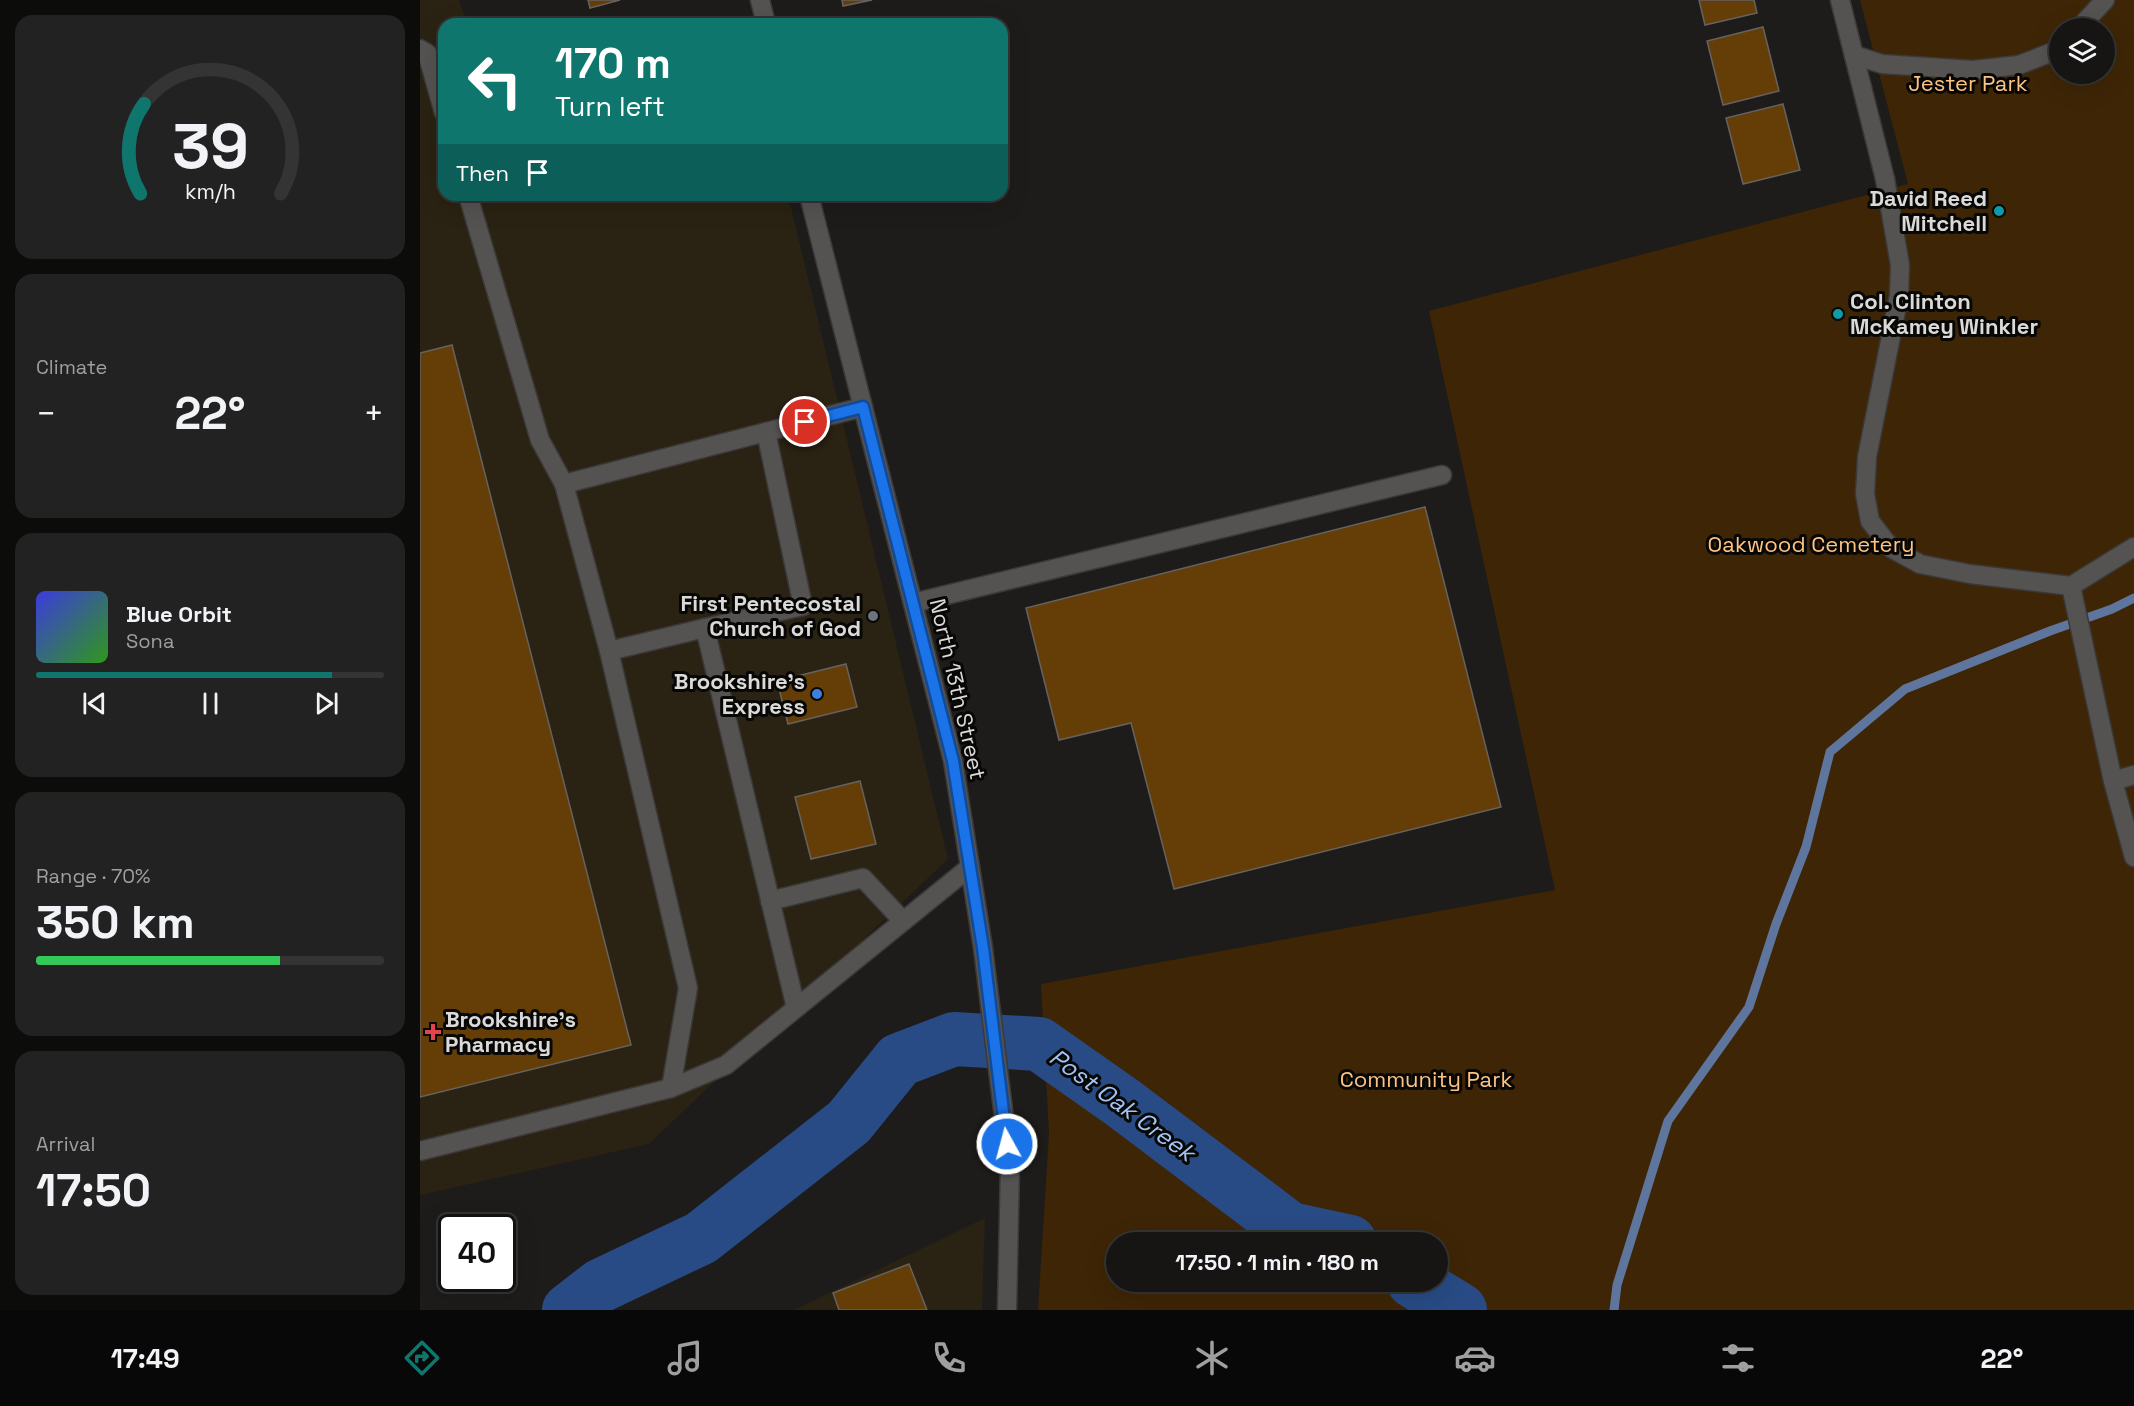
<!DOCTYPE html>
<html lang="en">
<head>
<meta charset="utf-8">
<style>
	body { margin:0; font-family:"Space Grotesk",sans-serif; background:#232222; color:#f1f3f6; height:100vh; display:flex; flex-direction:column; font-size:22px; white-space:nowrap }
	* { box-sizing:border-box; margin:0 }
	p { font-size:20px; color:#9e9fa0 }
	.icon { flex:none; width:33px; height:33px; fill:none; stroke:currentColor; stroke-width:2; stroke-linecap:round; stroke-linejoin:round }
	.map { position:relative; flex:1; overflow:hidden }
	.panel { display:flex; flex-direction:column; gap:15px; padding:15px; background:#0c0c0b; width:420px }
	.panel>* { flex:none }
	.guide { position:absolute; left:18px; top:18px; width:570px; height:183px; border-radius:18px; box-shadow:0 6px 24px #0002,0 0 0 2px #353434; background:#0f766e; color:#fff; overflow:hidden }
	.buttons { position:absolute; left:1629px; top:18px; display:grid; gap:12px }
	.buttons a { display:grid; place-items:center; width:66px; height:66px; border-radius:50%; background:#161514; box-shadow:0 6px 24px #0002,0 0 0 2px #353434; font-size:30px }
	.speed { position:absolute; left:18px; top:1214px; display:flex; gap:12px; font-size:30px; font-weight:700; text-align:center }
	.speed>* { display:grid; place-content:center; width:78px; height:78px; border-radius:50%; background:#161514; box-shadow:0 6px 24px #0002,0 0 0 2px #353434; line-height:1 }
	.speed .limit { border:3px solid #111; border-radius:9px; background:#fff; color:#111 }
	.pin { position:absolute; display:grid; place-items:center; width:51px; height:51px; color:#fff; margin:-26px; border:3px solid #fff; border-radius:50%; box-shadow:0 2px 6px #0007 }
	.me { position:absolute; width:66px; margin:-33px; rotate:353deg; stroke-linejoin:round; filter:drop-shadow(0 0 4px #0008) }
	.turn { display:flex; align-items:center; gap:21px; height:126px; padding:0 18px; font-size:27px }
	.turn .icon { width:78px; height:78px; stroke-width:2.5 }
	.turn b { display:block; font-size:42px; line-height:51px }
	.then { display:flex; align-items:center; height:57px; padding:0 18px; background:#0003; gap:12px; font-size:22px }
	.big { font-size:45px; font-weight:800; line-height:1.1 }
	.panel .tile { flex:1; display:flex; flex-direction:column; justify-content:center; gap:9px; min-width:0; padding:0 21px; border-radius:18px; background:#232222 }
	.panel .dial { align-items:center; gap:0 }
	.dial svg { height:156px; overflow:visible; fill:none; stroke:#353434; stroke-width:7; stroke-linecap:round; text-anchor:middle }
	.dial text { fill:#f1f3f6; stroke:none }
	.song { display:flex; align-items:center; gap:18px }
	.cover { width:72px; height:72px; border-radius:9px; background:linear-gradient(135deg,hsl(240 70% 55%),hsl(110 70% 35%)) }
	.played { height:6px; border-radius:3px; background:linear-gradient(90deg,#0f766e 85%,#353434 85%) }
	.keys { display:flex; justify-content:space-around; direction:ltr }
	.heat { display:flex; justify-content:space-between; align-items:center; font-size:33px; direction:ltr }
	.charge { height:9px; border-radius:4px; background:linear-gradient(90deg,#34c759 70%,#353434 0) }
	.trip { position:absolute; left:686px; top:1232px; width:342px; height:60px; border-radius:30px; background:#161514; box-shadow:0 6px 24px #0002,0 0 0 2px #353434; font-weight:800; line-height:60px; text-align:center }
	.tabs { display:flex; height:96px; justify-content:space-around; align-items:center; background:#090808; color:#9e9fa0 }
	.tabs .icon { width:42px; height:42px }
	.tabs .active { color:#0f766e }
	.tabs b { font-size:27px; color:#f1f3f6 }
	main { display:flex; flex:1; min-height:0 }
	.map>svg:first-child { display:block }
	.commercial { fill:#2a2212 }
	.green { fill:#3e2506; fill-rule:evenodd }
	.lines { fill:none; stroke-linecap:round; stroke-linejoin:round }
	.stream { stroke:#5e769e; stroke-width:9 }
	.river { stroke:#284b85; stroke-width:54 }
	.building { fill:#653e07; stroke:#656260; stroke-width:1.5 }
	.lane-casing { stroke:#3b3938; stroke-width:21 }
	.street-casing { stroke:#3b3938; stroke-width:21 }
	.secondary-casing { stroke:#3b3938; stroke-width:21 }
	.lane { stroke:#555351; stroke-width:18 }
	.street { stroke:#555351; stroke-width:18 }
	.secondary { stroke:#555351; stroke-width:18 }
	.route-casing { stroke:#114b97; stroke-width:15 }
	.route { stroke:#1a73e8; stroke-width:10 }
	.culture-dot { fill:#0f9aa8; stroke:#070706; stroke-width:2 }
	.worship-dot { fill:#6b7280; stroke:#070706; stroke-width:2 }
	.shop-dot { fill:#3f7fe0; stroke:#070706; stroke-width:2 }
	.health-dot { fill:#e0444e; stroke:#070706; stroke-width:2 }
	.labels { text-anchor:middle; stroke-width:6; stroke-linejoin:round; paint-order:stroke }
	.park-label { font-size:22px; fill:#ffc381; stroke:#070706 }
	.poi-label { font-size:22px; font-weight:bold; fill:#dbdad8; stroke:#070706; text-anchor:end }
	.street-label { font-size:22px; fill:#dbdad8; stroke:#070706 }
	.water-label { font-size:24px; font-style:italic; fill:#a3c3f6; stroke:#070706 }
</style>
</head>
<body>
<main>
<section class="panel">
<div class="tile dial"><svg viewBox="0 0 100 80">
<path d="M14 69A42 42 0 1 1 86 69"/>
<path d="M14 69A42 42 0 0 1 16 23" stroke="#0f766e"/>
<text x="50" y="56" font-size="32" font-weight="700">39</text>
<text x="50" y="72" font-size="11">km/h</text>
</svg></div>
<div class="tile"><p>Climate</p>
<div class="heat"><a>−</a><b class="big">22°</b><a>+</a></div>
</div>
<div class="tile">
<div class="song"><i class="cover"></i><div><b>Blue Orbit</b><p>Sona</p></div></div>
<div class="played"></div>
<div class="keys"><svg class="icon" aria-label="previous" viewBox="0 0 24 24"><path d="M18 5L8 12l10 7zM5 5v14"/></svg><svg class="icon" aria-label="pause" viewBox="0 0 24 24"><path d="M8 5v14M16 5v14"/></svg><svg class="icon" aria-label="next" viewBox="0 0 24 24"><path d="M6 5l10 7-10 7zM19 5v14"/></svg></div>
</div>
<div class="tile"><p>Range · 70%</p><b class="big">350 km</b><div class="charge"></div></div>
<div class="tile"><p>Arrival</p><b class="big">17:50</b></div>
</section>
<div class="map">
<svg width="1714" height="1310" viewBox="0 0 1714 1310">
	<rect width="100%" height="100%" fill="#1d1c1a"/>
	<g class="commercial">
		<polygon points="0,0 39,0 48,24 24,24 24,195 368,195 528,859 229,1144 0,1195"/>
		<polygon points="565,1218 562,1310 374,1310"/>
	</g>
	<path class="green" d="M1440 0H1714V1310H618L629 1133 621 984 1135 890 1009 311 1488 184ZM1640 28H1684V74H1640ZM696 1242H1017V1281H696Z"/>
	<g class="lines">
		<polyline class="stream" points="1194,1310 1197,1285 1248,1121 1329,1007 1356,924 1386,847 1410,752 1485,689 1630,631 1692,609 1714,598"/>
		<g class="river">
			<polyline points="993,1281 1040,1310"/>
			<polyline points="149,1310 180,1286 281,1238 429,1122 479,1060 534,1039 619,1044 703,1103 870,1229 930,1242"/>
		</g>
	</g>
	<g class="building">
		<polygon points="168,0 200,0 170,8"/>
		<polygon points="422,0 452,0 423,6"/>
		<polygon points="1279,0 1334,0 1337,13 1285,25"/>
		<polygon points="1343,27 1359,91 1303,105 1287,41"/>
		<polygon points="1363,104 1380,170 1323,184 1306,118"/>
		<polygon points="237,195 259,195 238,200"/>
		<polygon points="32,345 211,1045 0,1097 0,353"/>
		<polygon points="1005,507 1081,807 754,889 711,723 639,740 606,608"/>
		<polygon points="426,664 437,707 368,724 357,681"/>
		<polygon points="440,781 456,844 391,859 375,797"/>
		<polygon points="489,1264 507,1310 419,1310 413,1293"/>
	</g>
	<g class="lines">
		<g class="lane-casing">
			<g id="lane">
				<polyline points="1659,28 1685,0"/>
				<polyline points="0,49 7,53 24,113"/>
				<polyline points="1434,55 1462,64 1553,70 1599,65 1640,49"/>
				<polyline points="1465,179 1480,265 1479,296 1447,457 1445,494 1450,521 1471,548 1500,564 1550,574 1651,586 1714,547"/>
				<polyline points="48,195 120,440 144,484"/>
				<polyline points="1651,586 1693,781 1714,857"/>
				<polyline points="493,603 1022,475"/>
				<polyline points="285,628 383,606 346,432"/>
				<polyline points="189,651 285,628 376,1008"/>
				<polyline points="1693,781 1714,775"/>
				<polyline points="350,901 443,878 483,921"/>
				<polyline points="251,1088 268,988 189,651 144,484 443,407"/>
				<polyline points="0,1151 251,1088 306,1065 550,867"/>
			</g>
		</g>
		<g class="street-casing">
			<polyline id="street" points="1420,0 1465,179"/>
		</g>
		<g class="secondary-casing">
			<g id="secondary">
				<polyline points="340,0 346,24"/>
				<polyline points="389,195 533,761 563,948 590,1166 587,1310"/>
			</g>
		</g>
		<use href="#lane" class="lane"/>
		<use href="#street" class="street"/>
		<use href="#secondary" class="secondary"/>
	</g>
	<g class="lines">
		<g class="route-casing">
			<polyline id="route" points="385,422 443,407 533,761 563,948 587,1144"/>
		</g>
		<use href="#route" class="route"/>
	</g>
	<g class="culture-dot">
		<circle cx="1579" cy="211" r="6"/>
		<circle cx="1418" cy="314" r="6"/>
	</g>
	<circle class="worship-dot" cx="453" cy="616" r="6"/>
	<circle class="shop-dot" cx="397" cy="694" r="6"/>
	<path class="health-dot" d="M10 1023h6v6h6v6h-6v6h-6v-6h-6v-6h6z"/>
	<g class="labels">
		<g class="park-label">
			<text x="1548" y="91">Jester Park</text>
			<text x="1391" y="552">Oakwood Cemetery</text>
			<text x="1006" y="1087">Community Park</text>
		</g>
		<g class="poi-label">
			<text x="1567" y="206">David Reed<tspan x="1567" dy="25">Mitchell</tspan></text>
			<text x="1430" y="309" text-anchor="start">Col. Clinton<tspan x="1430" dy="25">McKamey Winkler</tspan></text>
			<text x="441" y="611">First Pentecostal<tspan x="441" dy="25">Church of God</tspan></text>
			<text x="385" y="689">Brookshire's<tspan x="385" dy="25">Express</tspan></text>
			<text x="25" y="1027" text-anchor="start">Brookshire's<tspan x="25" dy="25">Pharmacy</tspan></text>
		</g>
		<g class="street-label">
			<text transform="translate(538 689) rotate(77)" y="8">North 13th Street</text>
		</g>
		<g class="water-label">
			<text transform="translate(702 1105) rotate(36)" y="8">Post Oak Creek</text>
		</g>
	</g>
</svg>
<div class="buttons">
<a><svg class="icon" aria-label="layers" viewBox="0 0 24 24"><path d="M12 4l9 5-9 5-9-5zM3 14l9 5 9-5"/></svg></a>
</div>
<div class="speed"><div class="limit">40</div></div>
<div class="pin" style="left:385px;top:422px;background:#d93025"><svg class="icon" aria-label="arrive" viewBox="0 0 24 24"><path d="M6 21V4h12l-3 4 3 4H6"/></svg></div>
<svg class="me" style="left:587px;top:1144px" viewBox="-20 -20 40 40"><circle r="17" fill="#1a73e8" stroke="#fff" stroke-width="3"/><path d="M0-11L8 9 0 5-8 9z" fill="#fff"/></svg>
<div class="trip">17:50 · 1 min · 180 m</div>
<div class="guide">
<div class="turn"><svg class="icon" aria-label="left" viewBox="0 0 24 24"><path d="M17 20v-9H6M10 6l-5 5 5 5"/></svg><div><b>170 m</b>Turn left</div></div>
<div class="then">Then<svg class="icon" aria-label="arrive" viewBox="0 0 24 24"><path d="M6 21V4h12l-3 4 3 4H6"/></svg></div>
</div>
</div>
</main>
<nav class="tabs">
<b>17:49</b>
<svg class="icon active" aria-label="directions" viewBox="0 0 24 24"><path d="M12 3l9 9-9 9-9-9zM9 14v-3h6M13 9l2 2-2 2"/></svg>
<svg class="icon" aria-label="music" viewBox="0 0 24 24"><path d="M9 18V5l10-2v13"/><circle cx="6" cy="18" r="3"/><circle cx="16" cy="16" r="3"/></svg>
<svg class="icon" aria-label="phone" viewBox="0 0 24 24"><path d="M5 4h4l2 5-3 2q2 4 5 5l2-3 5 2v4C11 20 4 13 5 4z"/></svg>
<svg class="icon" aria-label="climate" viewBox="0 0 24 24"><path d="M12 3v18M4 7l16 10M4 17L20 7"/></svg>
<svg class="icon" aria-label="car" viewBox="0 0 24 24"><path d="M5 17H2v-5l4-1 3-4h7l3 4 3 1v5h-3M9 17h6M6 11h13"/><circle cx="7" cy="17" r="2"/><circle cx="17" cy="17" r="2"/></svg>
<svg class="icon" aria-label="filters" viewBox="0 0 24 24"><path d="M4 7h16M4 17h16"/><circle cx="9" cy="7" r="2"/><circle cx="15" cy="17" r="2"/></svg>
<b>22°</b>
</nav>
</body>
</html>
